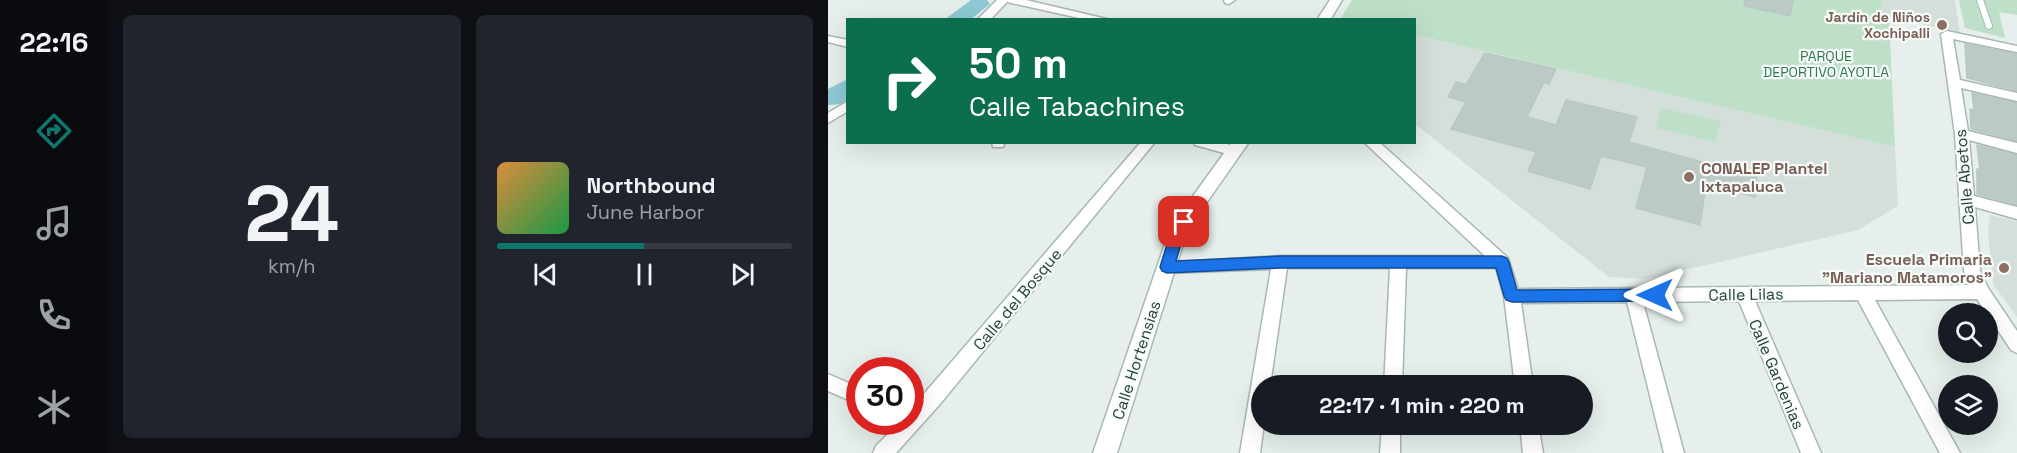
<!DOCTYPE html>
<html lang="en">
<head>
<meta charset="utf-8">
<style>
	body { margin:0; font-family:"Space Grotesk",sans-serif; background:#20242c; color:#f1f3f6; height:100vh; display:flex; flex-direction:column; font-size:22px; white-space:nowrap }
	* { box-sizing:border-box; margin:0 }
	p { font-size:20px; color:#9ea1a6 }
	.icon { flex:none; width:33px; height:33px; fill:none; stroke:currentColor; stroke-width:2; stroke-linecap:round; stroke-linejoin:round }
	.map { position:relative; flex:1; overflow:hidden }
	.sheet { display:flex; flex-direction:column; gap:15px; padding:15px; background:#0d0f14; width:720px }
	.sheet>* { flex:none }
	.guide { position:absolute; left:18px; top:18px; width:570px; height:126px; border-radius:0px; box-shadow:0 6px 24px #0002; background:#0b6e4f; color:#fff; overflow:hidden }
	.tools { position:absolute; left:1110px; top:303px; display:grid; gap:12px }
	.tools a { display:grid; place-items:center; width:60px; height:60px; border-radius:50%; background:#171b24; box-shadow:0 6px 24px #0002; font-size:30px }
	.speed { position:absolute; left:18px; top:357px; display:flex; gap:12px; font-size:30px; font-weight:700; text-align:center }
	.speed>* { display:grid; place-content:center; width:78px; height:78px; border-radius:50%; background:#171b24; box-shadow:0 6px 24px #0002; line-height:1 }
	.speed .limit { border:9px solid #d22; background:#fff; color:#111 }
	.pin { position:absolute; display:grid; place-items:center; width:51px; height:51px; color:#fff; margin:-26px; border-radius:12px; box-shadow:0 3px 9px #0006 }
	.me { position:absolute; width:66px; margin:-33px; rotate:270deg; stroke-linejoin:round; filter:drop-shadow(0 0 4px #0008) }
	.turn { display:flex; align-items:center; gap:21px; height:126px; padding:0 24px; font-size:27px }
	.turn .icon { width:78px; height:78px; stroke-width:2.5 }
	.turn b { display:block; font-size:42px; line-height:51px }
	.sheet .tile { flex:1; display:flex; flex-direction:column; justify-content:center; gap:9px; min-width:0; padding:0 21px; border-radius:9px; background:#20242c }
	.sheet .dial { align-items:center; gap:0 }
	.dial b { font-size:78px; line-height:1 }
	.song { display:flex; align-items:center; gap:18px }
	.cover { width:72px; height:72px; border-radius:9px; background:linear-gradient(135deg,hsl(30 70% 55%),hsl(140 70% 35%)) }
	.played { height:6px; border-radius:3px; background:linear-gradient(90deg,#0f766e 50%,#363941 50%) }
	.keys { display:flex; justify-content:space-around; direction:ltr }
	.sheet .tiles { flex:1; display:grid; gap:15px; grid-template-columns:repeat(2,1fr) }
	.trip { position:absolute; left:423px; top:375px; width:342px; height:60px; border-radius:30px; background:#171b24; box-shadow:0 6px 24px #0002; font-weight:700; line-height:60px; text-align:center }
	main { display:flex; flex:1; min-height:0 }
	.tabs { display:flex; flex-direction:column; width:108px; justify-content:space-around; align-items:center; background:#090b0e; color:#9ea1a6 }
	.tabs .icon { width:42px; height:42px }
	.tabs .active { color:#0f766e }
	.tabs b { font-size:27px; color:#f1f3f6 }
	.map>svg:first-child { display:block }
	.built { fill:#d4dfda }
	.green { fill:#bfe0c8 }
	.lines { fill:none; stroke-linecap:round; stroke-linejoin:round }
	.river { fill:#8ec9d4; fill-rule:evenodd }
	.building { fill:#bbcac4; stroke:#b8c9c2; stroke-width:1.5 }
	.service-casing { stroke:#a8b8b2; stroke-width:8 }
	.minor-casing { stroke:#a8b8b2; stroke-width:3 }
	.tertiary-casing { stroke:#a8b8b2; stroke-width:3 }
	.service { stroke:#fff; stroke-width:6 }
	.minor { fill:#fff; fill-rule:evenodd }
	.tertiary { fill:#fff; fill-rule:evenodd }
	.route { fill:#1a73e8; stroke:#114b97; stroke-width:1.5 }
	.education-dot { fill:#8d6e63; stroke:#f7fbf9; stroke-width:2 }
	.labels { text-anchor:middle; stroke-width:4.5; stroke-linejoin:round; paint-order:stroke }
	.far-education-label { font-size:14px; font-weight:bold; fill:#785e54; stroke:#f7fbf9; text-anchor:end }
	.far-park-label { font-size:14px; fill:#2d7a4b; stroke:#f7fbf9 }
	.education-label { font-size:16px; font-weight:bold; fill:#785e54; stroke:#f7fbf9; text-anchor:start }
	.street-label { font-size:16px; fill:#24423a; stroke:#f7fbf9 }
</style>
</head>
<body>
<main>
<nav class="tabs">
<b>22:16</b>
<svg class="icon active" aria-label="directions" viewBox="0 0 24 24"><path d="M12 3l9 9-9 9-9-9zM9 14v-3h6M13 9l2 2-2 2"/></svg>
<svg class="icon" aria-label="music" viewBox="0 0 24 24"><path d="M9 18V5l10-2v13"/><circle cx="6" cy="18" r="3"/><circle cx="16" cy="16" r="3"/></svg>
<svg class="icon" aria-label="phone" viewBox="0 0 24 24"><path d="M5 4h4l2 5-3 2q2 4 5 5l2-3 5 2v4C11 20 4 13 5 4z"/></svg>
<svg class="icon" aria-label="climate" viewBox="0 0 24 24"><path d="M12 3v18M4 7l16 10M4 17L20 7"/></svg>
</nav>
<section class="sheet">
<div class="tiles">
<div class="tile dial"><b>24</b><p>km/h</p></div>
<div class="tile">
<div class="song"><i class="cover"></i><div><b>Northbound</b><p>June Harbor</p></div></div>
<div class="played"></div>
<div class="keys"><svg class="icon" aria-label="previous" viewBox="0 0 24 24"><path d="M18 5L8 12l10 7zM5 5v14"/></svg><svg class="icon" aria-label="pause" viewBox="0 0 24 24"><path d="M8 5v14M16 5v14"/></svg><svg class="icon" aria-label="next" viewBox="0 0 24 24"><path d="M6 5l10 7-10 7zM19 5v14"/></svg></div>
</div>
</div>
</section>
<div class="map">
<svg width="1189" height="453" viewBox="0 0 1189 453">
	<rect width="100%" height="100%" fill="#e6efeb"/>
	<g class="built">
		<polygon points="1054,0 1127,0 1132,34 1053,13"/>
		<polygon points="586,35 1067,147 1070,206 1030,230 818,279 781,277 587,124"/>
		<polygon points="1162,215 1189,221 1189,317 1165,284 1160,233"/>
	</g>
	<g class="green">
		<polygon points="524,0 1054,0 1053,13 1061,17 1067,147 587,35 586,20 513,18"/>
		<polygon points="1131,0 1189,0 1189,15 1171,12 1177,38 1137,28"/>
		<polygon points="833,108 893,121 887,142 828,128"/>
	</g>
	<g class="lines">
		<g class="river">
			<polygon points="143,0 159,0 162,4 142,20 116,20"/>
			<polygon points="20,79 20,99 12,104 0,105 0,89"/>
		</g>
	</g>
	<g class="building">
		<polygon points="917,0 965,0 962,16 916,6"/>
		<polygon points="1137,44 1189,54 1189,91 1139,78"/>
		<polygon points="657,53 728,69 721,84 716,82 699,117 728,125 738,100 809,117 801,142 929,177 927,197 878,184 872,225 808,208 819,167 773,156 762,189 700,171 708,152 623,129 638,102 620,97 628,82 638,85"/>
		<polygon points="1144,93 1189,103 1189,141 1143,129 1142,109 1146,110"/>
		<polygon points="1149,145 1189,155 1189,205 1149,194 1149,169 1152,170"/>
	</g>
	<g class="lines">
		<g class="service-casing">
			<polyline id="service" points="1152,0 1161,26"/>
		</g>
		<g class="minor-casing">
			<g id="minor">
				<polygon points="169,0 198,0 283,20 260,20 179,2 162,20 149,20"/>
				<polygon points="396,0 407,0 401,4 397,3"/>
				<polygon points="1119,31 1189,46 1189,52 1125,39 1132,80 1189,93 1189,101 1133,88 1140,131 1189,143 1189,153 1141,140 1146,196 1189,207 1189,219 1147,207 1152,271 1160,288 1189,331 1189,353 1183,350 1149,299 1047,300 1132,453 1112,453 1030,300 927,301 993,453 973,453 911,301 815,302 856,453 836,453 799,302 693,303 705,386 687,386 676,296 668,268 578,268 574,386 556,386 562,268 459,268 442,386 434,386 434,424 436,424 432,453 412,453 443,269 339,273 333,271 331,267 333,263 452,256 657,256 536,142 551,142 680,258 690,289 1142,285 1136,271 1127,134 1113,34"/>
				<polygon points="0,36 20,40 20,47 0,42"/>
				<polygon points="20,101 20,111 0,123 0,113"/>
				<polygon points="164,142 177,142 175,147 165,147"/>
				<polygon points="313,142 327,142 112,404 68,453 45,453 48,446 72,422 82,422 82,410"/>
				<polygon points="366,142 392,142 412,148 414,151 407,156 367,145"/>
				<polygon points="0,374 32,388 32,405 0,391"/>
				<polygon points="554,424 572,424 572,453 552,453"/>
				<polygon points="692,424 710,424 715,453 695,453"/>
			</g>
		</g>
		<g class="tertiary-casing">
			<g id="tertiary">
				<polygon points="502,0 514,0 502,20 489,20"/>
				<polygon points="404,142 421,142 363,225 356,241 289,453 265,453 338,241 350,217"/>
			</g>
		</g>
		<use href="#service" class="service"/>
		<use href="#minor" class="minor"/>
		<use href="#tertiary" class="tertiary"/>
	</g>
	<polygon class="route" points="356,217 363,222 354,241 348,261 452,256 674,256 679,258 681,262 689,290 827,289 833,291 835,295 833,299 827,301 684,302 678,300 676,296 668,268 452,268 339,273 334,271 332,267 340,241 352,218"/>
	<g class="education-dot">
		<circle cx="1114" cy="25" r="6"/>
		<circle cx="861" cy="177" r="6"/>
		<circle cx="1176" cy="268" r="6"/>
	</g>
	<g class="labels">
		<g class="far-education-label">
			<text x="1102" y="22">Jardín de Niños<tspan x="1102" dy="16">Xochipalli</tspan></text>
		</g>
		<g class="far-park-label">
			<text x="998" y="61">PARQUE<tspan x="998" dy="16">DEPORTIVO AYOTLA</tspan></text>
		</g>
		<g class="education-label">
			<text x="873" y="174">CONALEP Plantel<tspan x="873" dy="18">Ixtapaluca</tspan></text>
			<text x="1164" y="265" text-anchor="end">Escuela Primaria<tspan x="1164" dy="18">"Mariano Matamoros"</tspan></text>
		</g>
		<g class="street-label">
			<text transform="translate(1136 177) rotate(-95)" y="6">Calle Abetos</text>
			<text transform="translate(918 294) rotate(-1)" y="6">Calle Lilas</text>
			<text transform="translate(189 299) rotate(-50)" y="6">Calle del Bosque</text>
			<text transform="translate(308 360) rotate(-72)" y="6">Calle Hortensias</text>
			<text transform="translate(949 374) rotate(67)" y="6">Calle Gardenias</text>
		</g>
	</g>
</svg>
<div class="tools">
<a><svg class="icon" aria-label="search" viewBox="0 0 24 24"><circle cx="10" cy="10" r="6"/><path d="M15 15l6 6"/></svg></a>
<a><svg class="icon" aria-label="layers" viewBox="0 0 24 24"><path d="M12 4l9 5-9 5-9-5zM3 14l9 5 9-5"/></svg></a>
</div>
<div class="speed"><div class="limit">30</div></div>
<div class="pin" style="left:356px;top:222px;background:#d93025"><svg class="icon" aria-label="arrive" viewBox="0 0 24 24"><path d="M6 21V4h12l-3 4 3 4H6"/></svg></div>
<svg class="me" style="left:827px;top:295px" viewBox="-20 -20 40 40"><path d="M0-17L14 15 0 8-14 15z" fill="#1a73e8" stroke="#fff" stroke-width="4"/></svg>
<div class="trip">22:17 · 1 min · 220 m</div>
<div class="guide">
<div class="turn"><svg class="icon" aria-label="right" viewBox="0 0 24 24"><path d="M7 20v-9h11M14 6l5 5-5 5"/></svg><div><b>50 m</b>Calle Tabachines</div></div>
</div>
</div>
</main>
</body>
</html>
